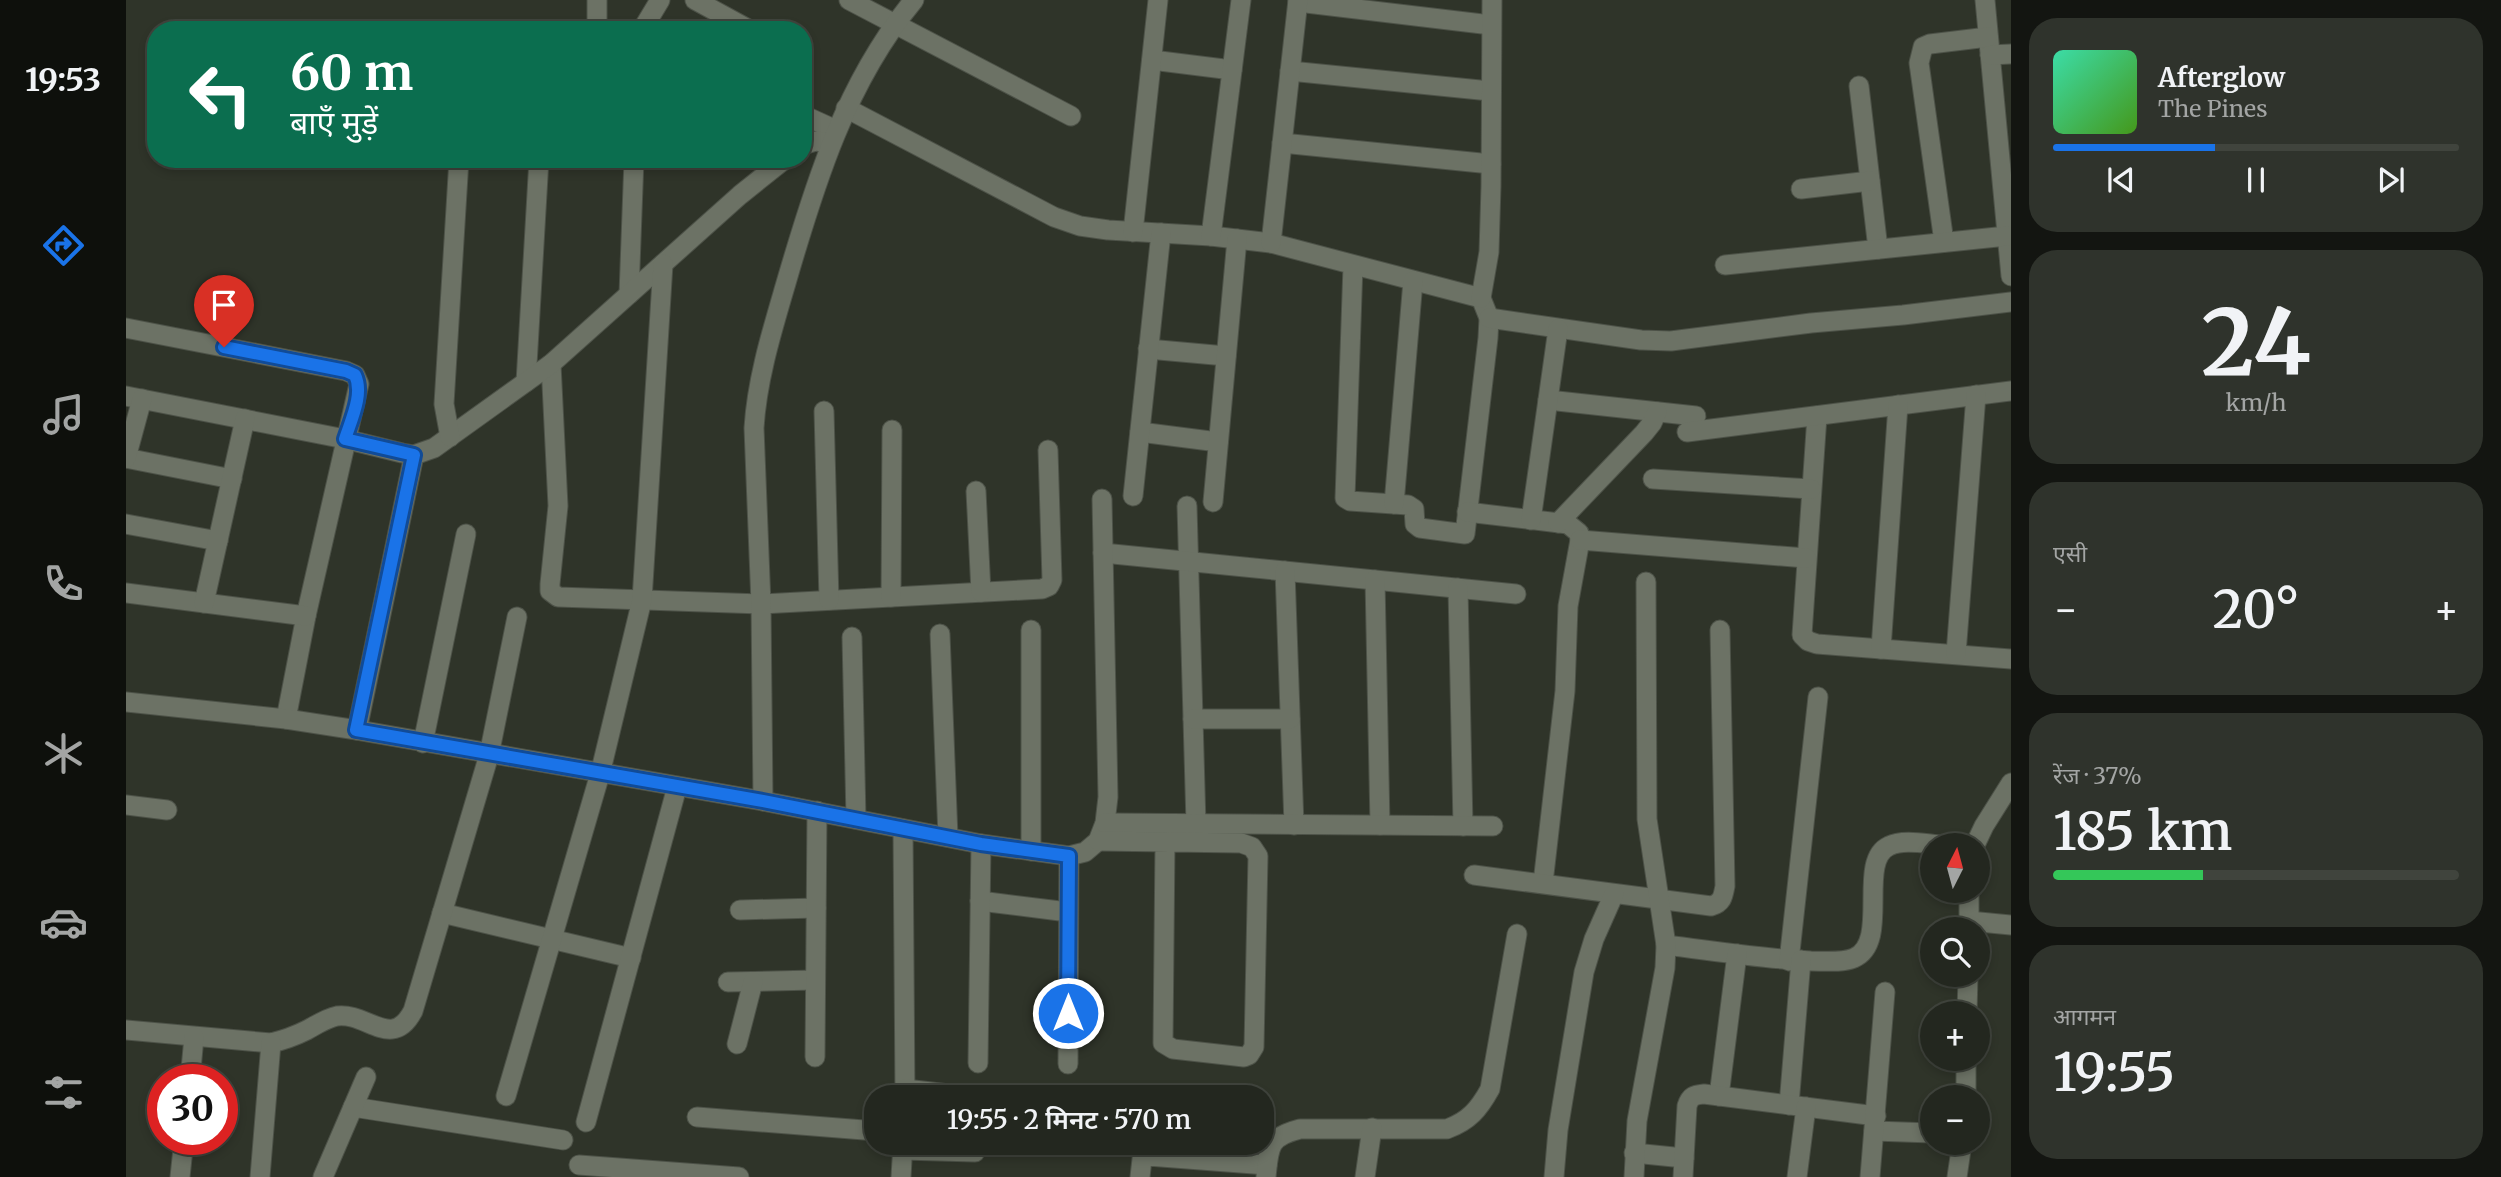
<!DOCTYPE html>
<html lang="hi">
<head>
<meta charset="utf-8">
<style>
	body { margin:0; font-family:Merriweather,"Noto Sans Devanagari",serif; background:#2f332c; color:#f1f3f6; height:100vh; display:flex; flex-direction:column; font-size:26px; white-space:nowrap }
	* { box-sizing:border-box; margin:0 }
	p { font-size:23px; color:#a3a5a4 }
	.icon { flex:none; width:38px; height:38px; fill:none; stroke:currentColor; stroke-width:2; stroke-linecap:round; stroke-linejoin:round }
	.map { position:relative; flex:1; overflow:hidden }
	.drawer { display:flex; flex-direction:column; gap:18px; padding:18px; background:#131511; width:490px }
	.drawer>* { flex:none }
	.banner { position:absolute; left:21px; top:21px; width:665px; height:147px; border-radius:28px; box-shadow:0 4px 10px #0003,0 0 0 2px #40443d; background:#0b6e4f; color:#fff; overflow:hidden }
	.needle { width:46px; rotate:6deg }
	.tools { position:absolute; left:1794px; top:833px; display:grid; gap:14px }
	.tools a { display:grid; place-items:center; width:70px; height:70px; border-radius:50%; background:#23271f; box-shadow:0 4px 10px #0003,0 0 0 2px #40443d; font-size:35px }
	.speed { position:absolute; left:21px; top:1064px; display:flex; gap:14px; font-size:35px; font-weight:700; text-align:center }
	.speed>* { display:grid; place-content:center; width:91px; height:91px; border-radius:50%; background:#23271f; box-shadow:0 4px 10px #0003,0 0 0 2px #40443d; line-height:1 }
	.speed .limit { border:10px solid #d22; background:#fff; color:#111 }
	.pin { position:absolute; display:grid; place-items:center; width:60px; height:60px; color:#fff; margin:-72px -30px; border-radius:50% 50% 50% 0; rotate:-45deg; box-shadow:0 0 7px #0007 }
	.pin .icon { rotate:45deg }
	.me { position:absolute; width:77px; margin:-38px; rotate:0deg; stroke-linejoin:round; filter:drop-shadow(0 0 5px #0008) }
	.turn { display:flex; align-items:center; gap:24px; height:147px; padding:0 28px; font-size:32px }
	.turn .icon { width:91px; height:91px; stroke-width:2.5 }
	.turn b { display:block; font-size:49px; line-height:60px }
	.big { font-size:52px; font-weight:600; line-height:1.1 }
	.drawer .tile { flex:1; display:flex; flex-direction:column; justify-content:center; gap:10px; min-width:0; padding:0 24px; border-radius:28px; background:#2f332c }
	.drawer .dial { align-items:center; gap:0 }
	.dial b { font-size:91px; line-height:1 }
	.song { display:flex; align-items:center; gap:21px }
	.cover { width:84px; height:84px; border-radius:10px; background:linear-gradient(135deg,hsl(160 70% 55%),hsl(100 70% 35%)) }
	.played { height:7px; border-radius:4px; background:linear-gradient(90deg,#1a73e8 40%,#40443d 40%) }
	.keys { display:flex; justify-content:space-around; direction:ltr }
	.heat { display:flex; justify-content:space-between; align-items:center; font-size:38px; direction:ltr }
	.charge { height:10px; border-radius:5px; background:linear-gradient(90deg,#34c759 37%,#40443d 0) }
	.trip { position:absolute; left:738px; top:1085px; width:410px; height:70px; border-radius:28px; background:#23271f; box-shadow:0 4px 10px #0003,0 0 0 2px #40443d; font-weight:600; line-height:70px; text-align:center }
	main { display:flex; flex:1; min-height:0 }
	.tab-bar { display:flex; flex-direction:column; width:126px; justify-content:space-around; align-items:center; background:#0e100c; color:#a3a5a4 }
	.tab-bar .icon { width:49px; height:49px }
	.tab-bar .current { color:#1a73e8 }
	.tab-bar b { font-size:32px; color:#f1f3f6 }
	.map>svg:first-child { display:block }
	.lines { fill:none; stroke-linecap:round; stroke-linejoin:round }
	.street-casing { stroke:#4d5248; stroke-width:21 }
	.street { stroke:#6c7265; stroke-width:19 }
	.route-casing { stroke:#114b97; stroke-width:18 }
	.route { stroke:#1a73e8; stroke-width:12 }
</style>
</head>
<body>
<main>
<nav class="tab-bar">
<b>19:53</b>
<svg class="icon current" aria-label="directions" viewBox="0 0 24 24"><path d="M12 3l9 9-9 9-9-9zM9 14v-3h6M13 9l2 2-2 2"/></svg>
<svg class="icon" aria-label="music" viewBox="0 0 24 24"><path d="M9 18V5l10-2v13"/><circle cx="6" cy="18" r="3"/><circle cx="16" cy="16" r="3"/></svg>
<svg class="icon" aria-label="phone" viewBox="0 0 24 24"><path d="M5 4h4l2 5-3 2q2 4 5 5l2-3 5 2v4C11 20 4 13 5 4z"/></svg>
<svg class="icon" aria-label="climate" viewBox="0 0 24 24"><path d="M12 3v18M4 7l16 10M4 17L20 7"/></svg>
<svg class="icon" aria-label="car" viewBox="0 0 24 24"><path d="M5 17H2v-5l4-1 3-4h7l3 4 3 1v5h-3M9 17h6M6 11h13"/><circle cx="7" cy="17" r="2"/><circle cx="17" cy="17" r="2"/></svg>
<svg class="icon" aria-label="filters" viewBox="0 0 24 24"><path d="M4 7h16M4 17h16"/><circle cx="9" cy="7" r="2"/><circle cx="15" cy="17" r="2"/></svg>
</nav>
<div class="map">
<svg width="1885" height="1177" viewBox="0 0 1885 1177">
	<rect width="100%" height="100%" fill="#2f3429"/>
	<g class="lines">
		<g class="street-casing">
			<g id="street">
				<polyline points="471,0 471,21 474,30"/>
				<polyline points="569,0 624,30"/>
				<polyline points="723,0 945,116"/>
				<polyline points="1859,0 1885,276"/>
				<polyline points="1172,2 1365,25"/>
				<polyline points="516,30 534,0"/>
				<polyline points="1864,55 1885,54"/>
				<polyline points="1026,60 1106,70"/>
				<polyline points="1164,71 1364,91"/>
				<polyline points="1733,86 1752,249"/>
				<polyline points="720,108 928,217 954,226 982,230 1085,236 1145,243 1355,298 1363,318 1362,338 1339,534 1294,528 1289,524 1288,509 1282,505 1224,501 1219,498 1227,265"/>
				<polyline points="677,115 710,130"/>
				<polyline points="1156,143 1365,164"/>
				<polyline points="677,145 690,141 705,143"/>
				<polyline points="1675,189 1744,181"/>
				<polyline points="1007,232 1032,0"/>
				<polyline points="1085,236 1115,0"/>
				<polyline points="1818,242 1793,63 1797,47 1804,44 1862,37"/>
				<polyline points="1145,243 1172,0"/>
				<polyline points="1599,265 1881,236"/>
				<polyline points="503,294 508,159"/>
				<polyline points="1355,298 1363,252 1365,186 1366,0"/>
				<polyline points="1363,318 1515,340 1545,341 1685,323 1777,315 1885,302"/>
				<polyline points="0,328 220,371 229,375 233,384 180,616 160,719"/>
				<polyline points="1022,349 1100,356"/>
				<polyline points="425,364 432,506 424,584 424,591 432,597 635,604 916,589 923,586 926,580 922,450"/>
				<polyline points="400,382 413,159"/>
				<polyline points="0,396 219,439 276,453 288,455 308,448 425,364 614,195 659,159"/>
				<polyline points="1422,400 1570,416"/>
				<polyline points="698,411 703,600"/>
				<polyline points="1691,416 1676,635 1682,641 1691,644 1885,659"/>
				<polyline points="1014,432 1092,442"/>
				<polyline points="1561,432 1885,391"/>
				<polyline points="324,437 318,404 333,159"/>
				<polyline points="0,458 106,479"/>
				<polyline points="0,458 16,399"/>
				<polyline points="1527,479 1685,489"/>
				<polyline points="850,491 855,592"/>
				<polyline points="1007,496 1035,233"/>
				<polyline points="1087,502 1111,239"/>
				<polyline points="1268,504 1287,281"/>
				<polyline points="1061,506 1070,824"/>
				<polyline points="1341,512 1442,524 1453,533 1454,540 1442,606 1439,691 1417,883"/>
				<polyline points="1405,520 1432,329"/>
				<polyline points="1432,523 1518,433 1526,423 1531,412"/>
				<polyline points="0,524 92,541"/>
				<polyline points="1454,540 1680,558"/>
				<polyline points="977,553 1390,594"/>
				<polyline points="1159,571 1168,825"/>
				<polyline points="1249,580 1254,825"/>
				<polyline points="1332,588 1337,826"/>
				<polyline points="0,593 180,616"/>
				<polyline points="765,597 766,430"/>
				<polyline points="78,603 119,419"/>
				<polyline points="814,634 822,837"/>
				<polyline points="726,637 730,819"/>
				<polyline points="1755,649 1772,405"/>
				<polyline points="1830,654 1850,395"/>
				<polyline points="0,702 160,719 231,730 637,801 855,844 943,856 959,852 972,841 979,823 982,797 976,499"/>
				<polyline points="1067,719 1164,719"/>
				<polyline points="231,730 288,455"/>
				<polyline points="297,743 340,534"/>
				<path d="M637 801 635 604 628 428C631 379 646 331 660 283 689 183 720 82 788 0"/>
				<polyline points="0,805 41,810"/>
				<polyline points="979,823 1367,826"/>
				<polyline points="777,829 779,1097"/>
				<polyline points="972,841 1115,843 1126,847 1132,856 1128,1047 1123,1055 1118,1057 1047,1049 1037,1043 1039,842"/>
				<polyline points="1849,845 1858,826 1885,783"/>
				<polyline points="905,851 905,630"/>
				<path d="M1348 875 1585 906C1596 903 1597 897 1599 886L1594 630"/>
				<polyline points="854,901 942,912"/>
				<polyline points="614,910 690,908"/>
				<polyline points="316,913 505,958"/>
				<polyline points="1843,921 1885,925"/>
				<polyline points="1843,929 1843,891"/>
				<path d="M1540 945C1589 951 1637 959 1685 961 1698 961 1716 963 1728 958 1765 942 1730 861 1763 846 1777 839 1800 844 1816 845"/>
				<polyline points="1663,961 1692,697"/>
				<polyline points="602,982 689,980"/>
				<polyline points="1841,1013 1842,975"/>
				<path d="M0 1030 145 1043C158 1040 169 1036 181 1030 190 1025 201 1018 211 1016 241 1012 266 1051 287 1011L363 755 391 617"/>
				<polyline points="611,1044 627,982"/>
				<polyline points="689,1057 691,811"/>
				<polyline points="852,1063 855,844"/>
				<polyline points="942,1064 943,856"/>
				<polyline points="64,1080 68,1037"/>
				<polyline points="779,1089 849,1097"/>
				<polyline points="380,1096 474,774 516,600 537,264"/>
				<polyline points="1593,1096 1611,954"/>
				<polyline points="1840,1097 1840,1059"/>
				<polyline points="1663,1105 1675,960"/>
				<polyline points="227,1107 437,1140"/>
				<polyline points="571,1117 751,1131"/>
				<polyline points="460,1122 551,787"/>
				<polyline points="1748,1131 1806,1133"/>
				<polyline points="776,1150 849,1152"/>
				<polyline points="1508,1153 1558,1158"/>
				<polyline points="453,1165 613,1177"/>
				<polyline points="54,1177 58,1139"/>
				<polyline points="134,1177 145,1043"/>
				<polyline points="197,1177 240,1077"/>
				<polyline points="775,1177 777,1143"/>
				<polyline points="1014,1177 1016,1159 1022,1156 1141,1165"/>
				<path d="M1140 1177C1143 1147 1142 1137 1174 1129H1321C1343 1121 1353 1109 1364 1089L1391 934"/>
				<polyline points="1239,1177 1246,1128"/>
				<polyline points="1428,1177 1432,1130 1458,972 1468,939 1488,894"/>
				<polyline points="1508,1177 1511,1121 1539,968 1540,945 1521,819 1520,582"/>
				<path d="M1557 1177 1561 1106C1564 1096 1568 1095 1578 1094L1750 1116"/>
				<polyline points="1671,1177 1680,1107"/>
				<polyline points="1744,1177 1759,992"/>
				<polyline points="1831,1177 1836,1143"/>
			</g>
		</g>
		<use href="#street" class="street"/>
	</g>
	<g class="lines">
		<g class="route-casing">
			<path id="route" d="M98 347 220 371 229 375C238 394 225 420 219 439L288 455 230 730 637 801 855 844 943 856 942 1013"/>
		</g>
		<use href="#route" class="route"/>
	</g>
</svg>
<div class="tools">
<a><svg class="needle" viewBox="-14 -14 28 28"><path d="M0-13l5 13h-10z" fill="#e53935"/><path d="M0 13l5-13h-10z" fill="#a3a5a4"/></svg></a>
<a><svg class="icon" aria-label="search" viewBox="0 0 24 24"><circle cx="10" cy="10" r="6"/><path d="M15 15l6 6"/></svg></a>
<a>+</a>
<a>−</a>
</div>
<div class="speed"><div class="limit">30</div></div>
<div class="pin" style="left:98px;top:347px;background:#d93025"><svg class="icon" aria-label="arrive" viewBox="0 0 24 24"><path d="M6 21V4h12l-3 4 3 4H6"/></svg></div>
<svg class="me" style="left:942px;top:1013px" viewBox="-20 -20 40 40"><circle r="17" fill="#1a73e8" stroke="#fff" stroke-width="3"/><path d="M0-11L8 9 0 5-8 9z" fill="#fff"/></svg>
<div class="trip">19:55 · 2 मिनट · 570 m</div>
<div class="banner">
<div class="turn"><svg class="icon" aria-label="left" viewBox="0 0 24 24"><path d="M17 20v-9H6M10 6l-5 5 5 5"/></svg><div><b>60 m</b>बाएँ मुड़ें</div></div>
</div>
</div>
<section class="drawer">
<div class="tile">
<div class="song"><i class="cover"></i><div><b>Afterglow</b><p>The Pines</p></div></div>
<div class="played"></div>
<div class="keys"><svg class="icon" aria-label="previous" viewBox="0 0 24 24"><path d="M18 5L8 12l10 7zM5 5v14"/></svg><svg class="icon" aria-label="pause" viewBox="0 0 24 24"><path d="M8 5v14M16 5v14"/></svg><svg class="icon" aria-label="next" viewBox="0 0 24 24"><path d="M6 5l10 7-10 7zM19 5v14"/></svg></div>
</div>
<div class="tile dial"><b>24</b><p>km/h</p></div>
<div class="tile"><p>एसी</p>
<div class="heat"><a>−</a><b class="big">20°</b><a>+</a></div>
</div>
<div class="tile"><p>रेंज · 37%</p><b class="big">185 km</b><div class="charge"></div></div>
<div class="tile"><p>आगमन</p><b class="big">19:55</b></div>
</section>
</main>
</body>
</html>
